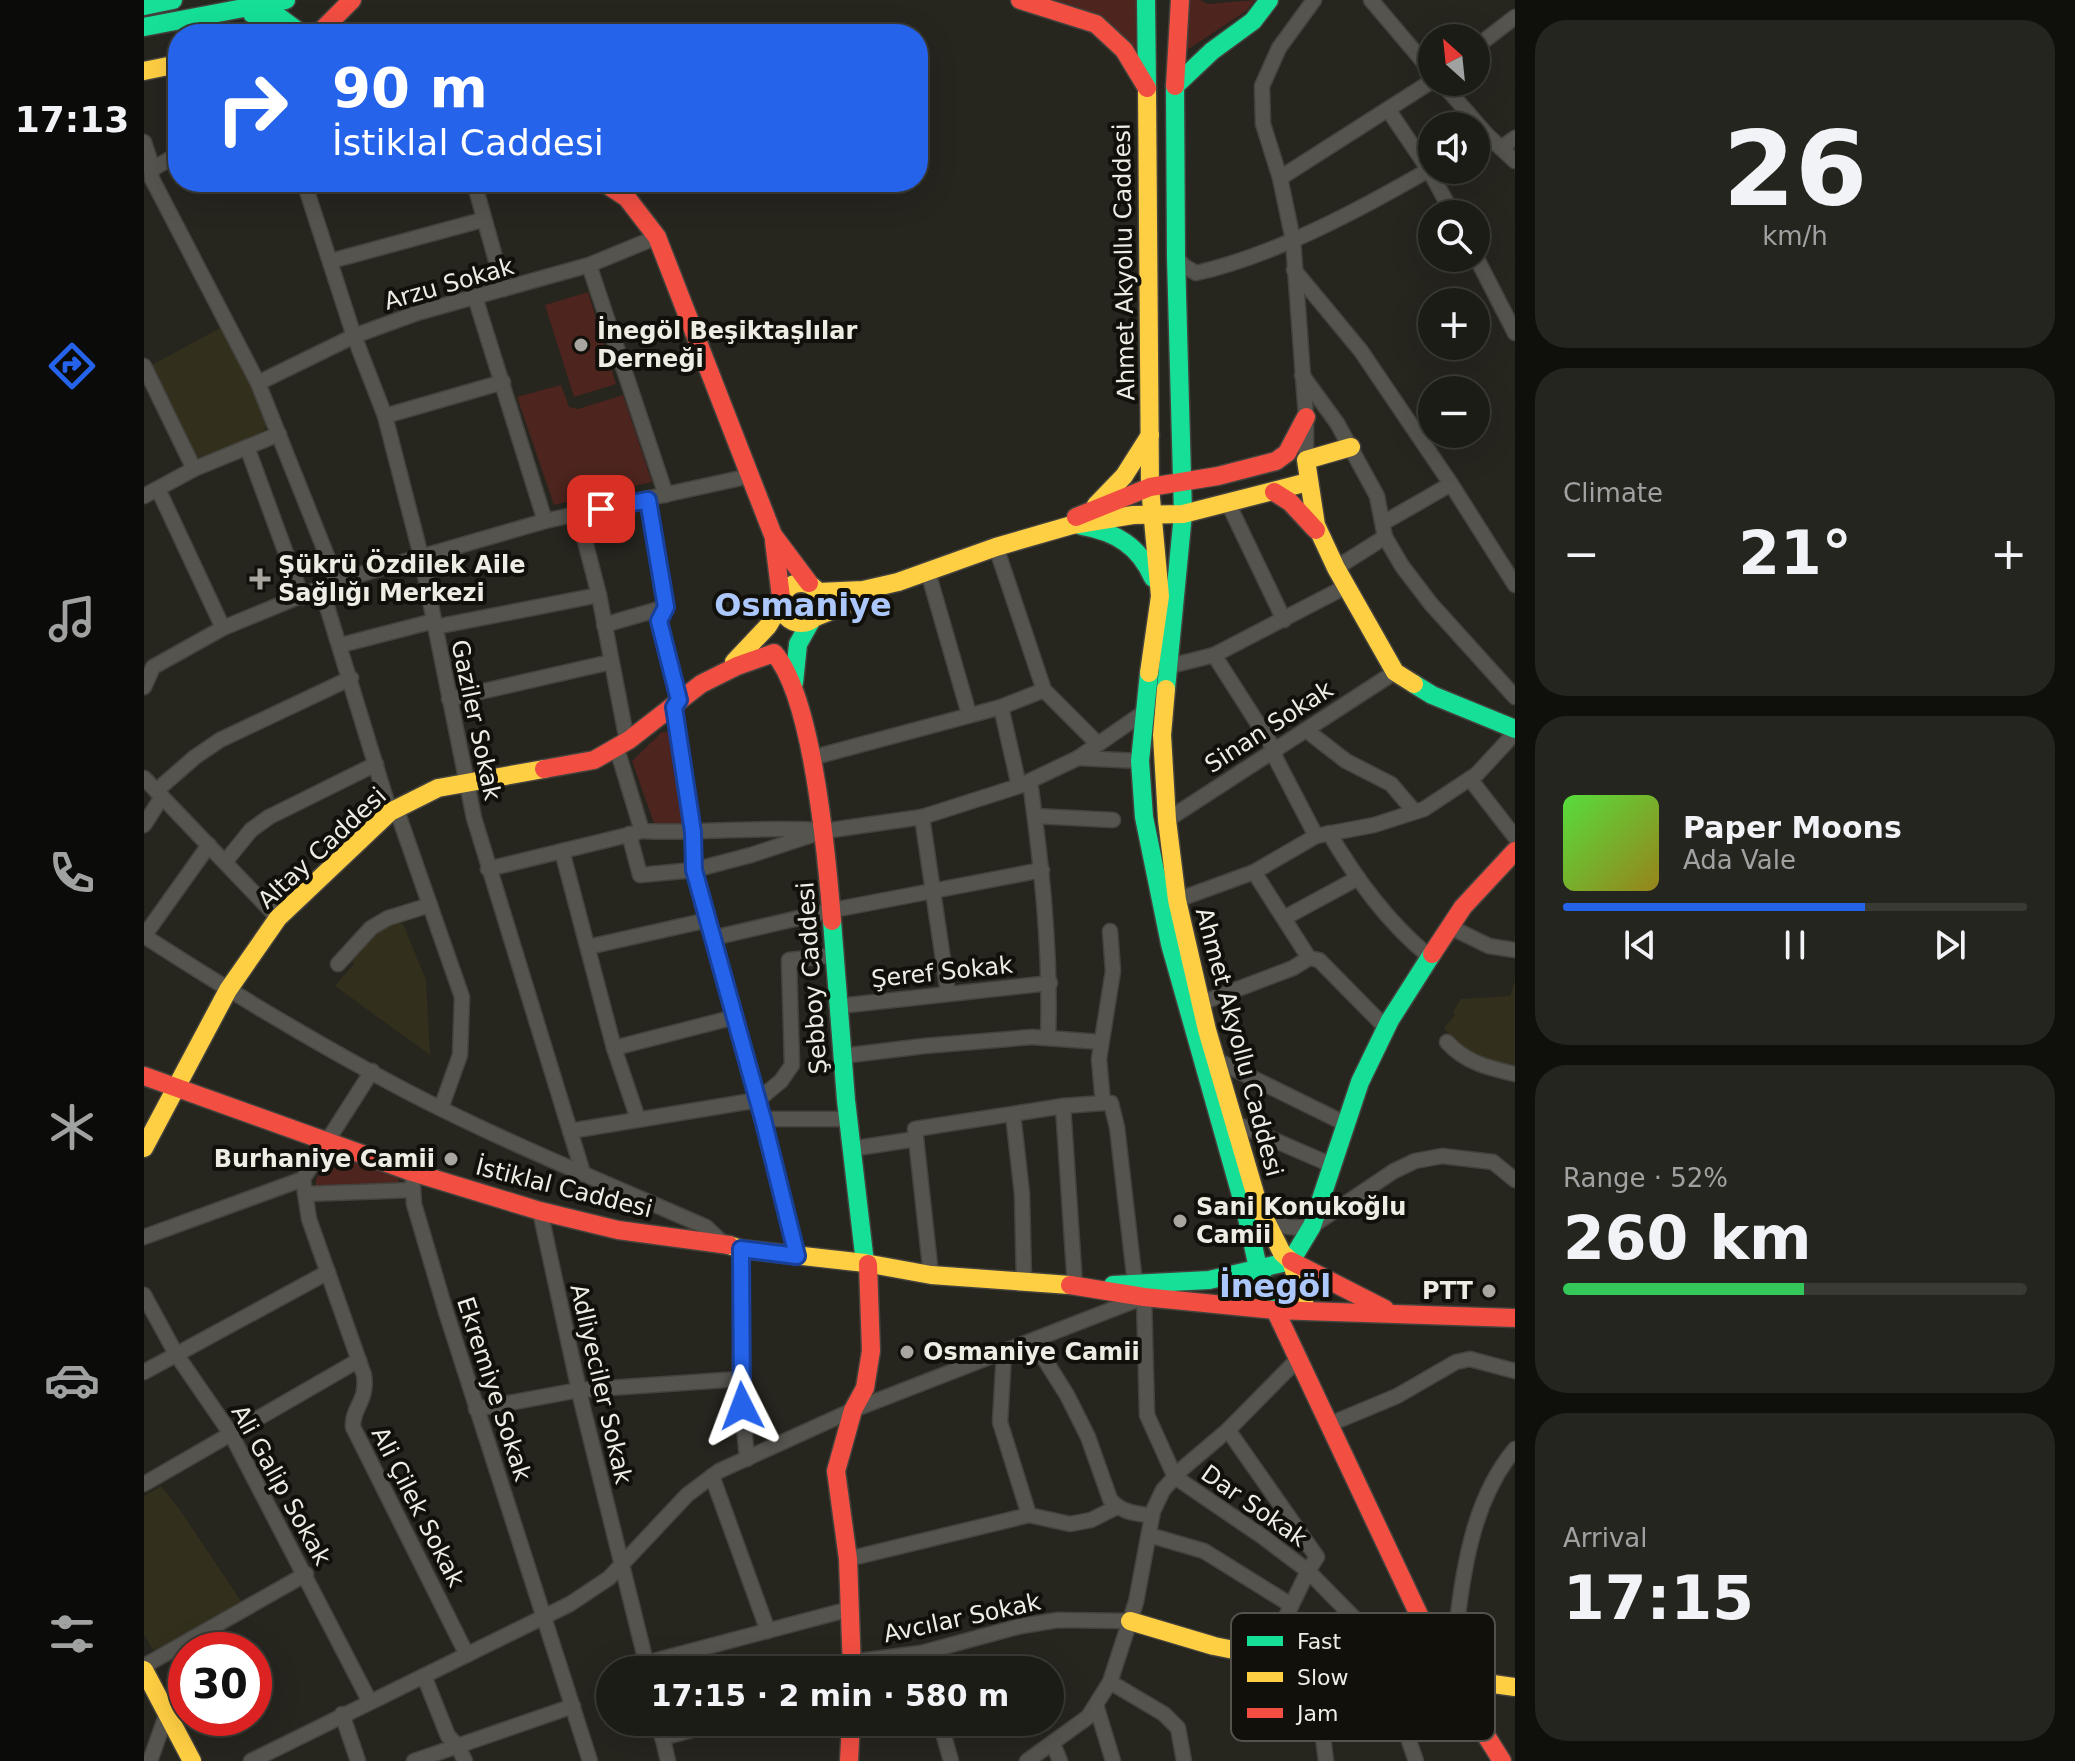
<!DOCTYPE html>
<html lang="en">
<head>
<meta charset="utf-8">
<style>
	body { margin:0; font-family:"DejaVu Sans",sans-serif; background:#25251f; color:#f1f3f6; height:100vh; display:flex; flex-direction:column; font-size:30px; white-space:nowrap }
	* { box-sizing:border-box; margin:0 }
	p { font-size:26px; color:#a0a1a1 }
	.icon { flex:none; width:44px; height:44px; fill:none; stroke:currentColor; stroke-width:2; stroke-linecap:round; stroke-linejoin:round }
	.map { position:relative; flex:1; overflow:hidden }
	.drawer { display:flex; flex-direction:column; gap:20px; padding:20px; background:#0f0f0c; width:560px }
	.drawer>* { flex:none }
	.banner { position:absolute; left:24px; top:24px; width:760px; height:168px; border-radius:32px; box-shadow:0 8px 32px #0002,0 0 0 2px #3a3a35; background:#2563eb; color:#fff; overflow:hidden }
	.needle { width:52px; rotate:333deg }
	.buttons { position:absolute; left:1274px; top:24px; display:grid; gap:16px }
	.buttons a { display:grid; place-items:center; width:72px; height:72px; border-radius:50%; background:#1c1c16; box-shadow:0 8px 32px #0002,0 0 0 2px #3a3a35; font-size:40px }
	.speed { position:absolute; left:24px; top:1632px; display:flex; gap:16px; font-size:40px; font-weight:700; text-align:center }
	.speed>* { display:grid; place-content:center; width:104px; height:104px; border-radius:50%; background:#1c1c16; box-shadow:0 8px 32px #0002,0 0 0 2px #3a3a35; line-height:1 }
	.speed .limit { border:12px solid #d22; background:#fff; color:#111 }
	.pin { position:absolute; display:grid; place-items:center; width:68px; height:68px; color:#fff; margin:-34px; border-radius:16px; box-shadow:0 4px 12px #0006 }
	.me { position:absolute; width:88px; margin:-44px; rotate:357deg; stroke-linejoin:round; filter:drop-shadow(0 0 6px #0008) }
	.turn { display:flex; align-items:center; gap:28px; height:168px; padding:0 32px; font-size:36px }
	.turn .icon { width:104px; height:104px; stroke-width:2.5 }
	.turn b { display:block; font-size:56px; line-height:68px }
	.big { font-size:60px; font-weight:700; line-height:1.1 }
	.drawer .card { flex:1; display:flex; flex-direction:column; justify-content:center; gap:12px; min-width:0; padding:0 28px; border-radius:32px; background:#25251f }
	.drawer .dial { align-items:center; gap:0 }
	.dial b { font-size:104px; line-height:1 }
	.song { display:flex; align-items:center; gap:24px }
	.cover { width:96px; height:96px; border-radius:12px; background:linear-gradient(135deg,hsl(110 70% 55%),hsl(50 70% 35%)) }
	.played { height:8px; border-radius:4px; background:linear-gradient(90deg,#2563eb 65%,#3a3a35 65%) }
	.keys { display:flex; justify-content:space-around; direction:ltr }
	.heat { display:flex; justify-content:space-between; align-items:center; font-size:44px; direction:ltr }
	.charge { height:12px; border-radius:6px; background:linear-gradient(90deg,#34c759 52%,#3a3a35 0) }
	.trip { position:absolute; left:452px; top:1656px; width:468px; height:80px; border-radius:40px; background:#1c1c16; box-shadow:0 8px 32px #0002,0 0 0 2px #3a3a35; font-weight:700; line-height:80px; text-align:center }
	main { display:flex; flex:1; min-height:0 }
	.tab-bar { display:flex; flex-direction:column; width:144px; justify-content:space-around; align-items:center; background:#0b0b09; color:#a0a1a1 }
	.tab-bar .icon { width:56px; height:56px }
	.tab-bar .on { color:#2563eb }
	.tab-bar b { font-size:36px; color:#f1f3f6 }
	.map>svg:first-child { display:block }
	.built { fill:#332f1d }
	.green { fill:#4d241e }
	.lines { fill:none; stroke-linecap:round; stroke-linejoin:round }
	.street-casing { stroke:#44423d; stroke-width:17 }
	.fast-casing { stroke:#44423d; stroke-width:21 }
	.slow-casing { stroke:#44423d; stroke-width:21 }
	.jam-casing { stroke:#44423d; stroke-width:21 }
	.street { stroke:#55544f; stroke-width:14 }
	.fast { stroke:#16e098; stroke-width:18 }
	.slow { stroke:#ffcf43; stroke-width:18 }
	.jam { stroke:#f24e42; stroke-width:18 }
	.route-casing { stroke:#184099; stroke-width:20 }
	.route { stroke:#2563eb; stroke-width:14 }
	.poi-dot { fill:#a8a69e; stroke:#11100a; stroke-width:3 }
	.labels { text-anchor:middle; stroke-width:8; stroke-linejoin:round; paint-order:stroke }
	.street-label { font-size:24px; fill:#eeece3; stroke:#11100a }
	.poi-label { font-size:24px; font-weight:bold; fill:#eeece3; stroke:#11100a; text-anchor:start }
	.district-label { font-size:32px; font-weight:bold; fill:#acc7fc; stroke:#11100a }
	.key { fill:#11100a; stroke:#53524b; stroke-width:2 }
	.key-label { font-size:22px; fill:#eeece3 }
</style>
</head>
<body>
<main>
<nav class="tab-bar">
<b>17:13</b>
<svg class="icon on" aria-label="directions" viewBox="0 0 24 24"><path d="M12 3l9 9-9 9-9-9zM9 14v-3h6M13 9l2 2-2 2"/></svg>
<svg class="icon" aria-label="music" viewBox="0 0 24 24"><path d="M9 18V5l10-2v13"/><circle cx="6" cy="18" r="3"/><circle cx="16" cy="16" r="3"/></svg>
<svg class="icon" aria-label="phone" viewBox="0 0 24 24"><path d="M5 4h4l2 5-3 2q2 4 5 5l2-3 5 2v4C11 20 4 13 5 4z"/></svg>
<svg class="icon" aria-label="climate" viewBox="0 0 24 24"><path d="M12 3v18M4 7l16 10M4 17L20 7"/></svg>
<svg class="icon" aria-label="car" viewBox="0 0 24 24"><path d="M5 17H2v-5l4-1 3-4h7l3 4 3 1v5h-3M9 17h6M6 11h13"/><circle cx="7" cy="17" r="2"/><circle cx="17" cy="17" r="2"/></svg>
<svg class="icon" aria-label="filters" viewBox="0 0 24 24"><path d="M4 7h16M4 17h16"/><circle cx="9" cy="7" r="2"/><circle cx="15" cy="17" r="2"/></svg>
</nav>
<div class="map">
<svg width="1371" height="1761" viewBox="0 0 1371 1761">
	<rect width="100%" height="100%" fill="#26251e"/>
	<g class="built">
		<polygon points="78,327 123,414 121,430 53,461 6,366"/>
		<polygon points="248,920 259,924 282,980 286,1055 191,986 210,964 207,959"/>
		<polygon points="1371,981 1371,1069 1331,1055 1313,1043 1300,1028 1311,1015 1309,1012 1317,999 1366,996"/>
		<polygon points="17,1486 36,1510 97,1601 10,1651 0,1635 0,1496"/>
	</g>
	<g class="green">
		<polygon points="876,0 1002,0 1003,88 980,50"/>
		<polygon points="1039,0 1056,0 1064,4 1111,0 1102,11 1040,52"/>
		<polygon points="444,292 472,384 430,397 401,305"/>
		<polygon points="417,385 425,407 434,409 479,395 508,482 410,505 373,397"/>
		<circle cx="657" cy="603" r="14"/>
		<polygon points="518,732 525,732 546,826 519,827 510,823 488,761"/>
		<polygon points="191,1158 204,1159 254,1177 255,1185 190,1189 172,1186 172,1180 182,1161"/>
	</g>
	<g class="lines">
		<g class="street-casing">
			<g id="street">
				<polyline points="1227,0 1288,72"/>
				<polyline points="1332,47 1371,17"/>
				<polyline points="1297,82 1343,135 1371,161"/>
				<polyline points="1245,111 1285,170 1309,214"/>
				<polyline points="0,142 6,160 8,179 114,383 193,581"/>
				<polyline points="1357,148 1371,138"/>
				<polyline points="7,170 34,154"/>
				<polyline points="1136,178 1288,81"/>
				<polyline points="160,182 210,336 241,416 277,556 330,818 439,1173"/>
				<polyline points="330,182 360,289"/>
				<path d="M1032 257 1040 266 1052 273C1132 255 1217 209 1288 168"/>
				<polyline points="1332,257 1371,333"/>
				<polyline points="187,261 338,220"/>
				<polyline points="445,265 522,495"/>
				<polyline points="1150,270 1217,351 1307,484 1371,585"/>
				<polyline points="331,297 401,521"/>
				<polyline points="0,366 50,469"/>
				<polyline points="1158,375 1193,423 1233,496 1241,537 1258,566 1287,604 1371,697"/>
				<polyline points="114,383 210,336 273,313 445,265 513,237"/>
				<polyline points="241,416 359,382"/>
				<polyline points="103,447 158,597"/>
				<polyline points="1162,460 1162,417 1149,240 1136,178 1119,124 1118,86 1135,48 1170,0"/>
				<polyline points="14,489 79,628"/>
				<polyline points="0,496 50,469 135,434"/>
				<polyline points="504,500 522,607 515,621 535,700"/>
				<polyline points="1084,503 1140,620"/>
				<polyline points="434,514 455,595 483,741"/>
				<polyline points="1239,523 1307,484"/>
				<polyline points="852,547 900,690 953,743"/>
				<polyline points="1192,568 1241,537"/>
				<polyline points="784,572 825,714"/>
				<polyline points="177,587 246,812"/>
				<polyline points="460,625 522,607"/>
				<polyline points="291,627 455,595"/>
				<polyline points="197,645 290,621"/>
				<polyline points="1070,655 1130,749 1132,759 1172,836"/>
				<polyline points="1022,667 1070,655 1203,586"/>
				<polyline points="0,687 9,667 79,628 193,581 401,521 606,476"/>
				<polyline points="305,699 467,662"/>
				<polyline points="530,707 549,832 550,870 613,1097 653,1256"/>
				<polyline points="857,707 875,786"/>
				<polyline points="1162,730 1202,761 1247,784 1270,811"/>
				<path d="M473 749 498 831C556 834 614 826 671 830"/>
				<polyline points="667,758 857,707 900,690"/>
				<polyline points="934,758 996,761"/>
				<polyline points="0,778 134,918"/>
				<polyline points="1326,779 1371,837"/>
				<path d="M886 782C898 868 907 952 904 1038"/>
				<polyline points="12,791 51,757 76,740 207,678"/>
				<polyline points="252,808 318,997 316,1055 297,1108"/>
				<polyline points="891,816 969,820"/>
				<polyline points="778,817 804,993"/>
				<polyline points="1023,820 1251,672"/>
				<polyline points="0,825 18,797"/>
				<path d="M1185 833C1213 880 1244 923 1286 957"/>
				<polyline points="485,834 496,875 550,870 607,855 680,831 778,817 875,786 934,758 999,713"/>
				<polyline points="418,851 470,1048"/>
				<polyline points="81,862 107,830 125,817 232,764"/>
				<polyline points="344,869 492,833"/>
				<polyline points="1110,872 1165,958"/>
				<polyline points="1033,900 1110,872 1172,836 1230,825 1280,809 1333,774 1371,733"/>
				<polyline points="1140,918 1214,878"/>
				<polyline points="1306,927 1345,946 1371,950"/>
				<path d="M0 936C85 991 173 1044 262 1091 360 1142 462 1183 562 1227L579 1243"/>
				<polyline points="0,936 65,845"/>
				<polyline points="569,938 689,910 898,870"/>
				<polyline points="444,947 564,920"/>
				<polyline points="194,964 227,928 244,918 286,905"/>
				<polyline points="1057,1003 1149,968 1165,958 1175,960 1242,1028"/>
				<polyline points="695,1006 906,983"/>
				<path d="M1303 1042C1322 1063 1345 1068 1371 1074"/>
				<polyline points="698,1056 780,1046 888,1037 957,1042"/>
				<polyline points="1074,1061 1202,1124"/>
				<path d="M228 1071 159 1179 165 1219 220 1375C224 1402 208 1407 209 1427L323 1655"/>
				<polyline points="959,1103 967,1103 973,1127 991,1283"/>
				<polyline points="919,1106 931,1286"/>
				<polyline points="869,1114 878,1194 880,1282"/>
				<polyline points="494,1119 470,1048 591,1017"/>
				<polyline points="619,1119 703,1119"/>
				<polyline points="1093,1124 1190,1166"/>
				<polyline points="426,1131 614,1100 637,1081 648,1065 645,960 692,955"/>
				<polyline points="706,1149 772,1139"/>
				<polyline points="268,1172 270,1204 302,1312 446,1761"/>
				<polyline points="161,1194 269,1190"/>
				<polyline points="396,1211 438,1404 504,1670"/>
				<path d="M1119 1212C1134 1227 1147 1230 1168 1226L1250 1171 1271 1161 1298 1156 1349 1162 1371 1180"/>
				<polyline points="0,1237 159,1179"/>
				<polyline points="597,1249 596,1379 603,1459"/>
				<polyline points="787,1275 771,1129 919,1106 959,1103 955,1059 969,971 966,931"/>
				<polyline points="0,1295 32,1354 87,1434 226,1702"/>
				<path d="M889 1341 923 1395 944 1437 966 1499C977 1513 992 1513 1008 1516"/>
				<polyline points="860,1353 856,1422 885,1515"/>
				<polyline points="0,1372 184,1272"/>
				<polyline points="332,1409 435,1390 596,1379"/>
				<polyline points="1186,1424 1253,1396 1312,1362 1326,1359 1371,1371"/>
				<polyline points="1084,1430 1173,1557 1164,1571 1123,1656"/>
				<polyline points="568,1476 624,1631"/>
				<polyline points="0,1484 215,1360"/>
				<polyline points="1005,1535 1060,1551 1147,1605"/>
				<polyline points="704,1559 885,1515 926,1524 947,1520 973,1507"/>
				<polyline points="777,1653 781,1670"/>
				<polyline points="707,1662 777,1653 877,1626 914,1620 986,1621"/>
				<polyline points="502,1663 706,1609"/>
				<polyline points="0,1666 162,1574"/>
				<polyline points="1170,1666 1182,1761"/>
				<polyline points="1246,1669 1255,1712 1272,1761"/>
				<polyline points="280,1676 304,1736 313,1745 321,1761"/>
				<path d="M1306 1678C1317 1601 1319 1511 1371 1449"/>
				<polyline points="966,1682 1020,1714 1034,1728 1040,1761"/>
				<polyline points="952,1705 969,1761"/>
				<polyline points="198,1714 214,1761"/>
				<polyline points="515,1722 524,1761"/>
				<polyline points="796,1722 807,1761"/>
				<polyline points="518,1738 577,1722"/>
				<polyline points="909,1744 916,1761"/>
				<polyline points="6,1761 23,1713"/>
				<polyline points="107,1761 426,1604 465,1578 543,1495 575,1471 709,1410 1000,1297 1003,1415 1031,1477 1119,1537 1164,1571 1214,1622"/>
				<polyline points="270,1761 429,1706"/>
				<polyline points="883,1761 944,1717 966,1682 992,1602 1009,1511 1019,1490 1038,1469 1084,1430 1154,1359"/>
			</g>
		</g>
		<g class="fast-casing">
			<g id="fast">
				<polyline points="1002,0 1003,86"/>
				<polyline points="0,6 29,0"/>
				<polyline points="108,14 131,14 158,34"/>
				<polyline points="0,27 142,0"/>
				<polyline points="1031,86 1068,51 1109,21 1125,0"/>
				<path d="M938 526C972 532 995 546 1009 578"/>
				<polyline points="1005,673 996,761 1000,817 1026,944 1102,1213 1114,1268 1134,1316"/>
				<polyline points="650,683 654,644 667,621"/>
				<polyline points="1270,684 1288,695 1371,729"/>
				<polyline points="1022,689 1039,514 1032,257 1031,86"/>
				<polyline points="688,921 702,1100 721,1263"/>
				<polyline points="969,1285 1065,1280 1147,1261 1168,1226 1216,1082 1246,1020 1288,954"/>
			</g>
		</g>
		<g class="slow-casing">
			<g id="slow">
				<polyline points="0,71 34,64"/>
				<polyline points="1003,88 1006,487 1016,596 1005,673"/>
				<polyline points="1207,447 1162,460 1172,525 1192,568 1251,672 1270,684"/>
				<polyline points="952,505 980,476 1006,435"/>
				<circle cx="657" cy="603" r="20"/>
				<polyline points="675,592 719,590 754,582 852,547 928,525 989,515 1039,514 1164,482"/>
				<polyline points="672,617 727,595"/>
				<polyline points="590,662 624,626 637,604"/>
				<polyline points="1022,689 1018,735 1023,820 1033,900 1063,1030 1115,1207 1138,1253 1147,1261 1162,1309"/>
				<polyline points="0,1148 84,990 134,918 246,812 294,788 400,769"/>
				<polyline points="585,1245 597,1249 721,1263 787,1275 926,1285"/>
				<polyline points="986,1621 1070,1646 1170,1666 1301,1670"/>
				<polyline points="0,1670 48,1761"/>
				<polyline points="1306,1678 1371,1687"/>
			</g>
		</g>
		<g class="jam-casing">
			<g id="jam">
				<polyline points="876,0 952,24 980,50 1003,88"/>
				<polyline points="179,34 179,29 208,0"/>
				<polyline points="1031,86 1036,0"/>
				<polyline points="459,182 483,198 513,237 629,535 665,583"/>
				<polyline points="1130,492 1146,502 1172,530"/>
				<polyline points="932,517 1006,487 1074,476 1132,461 1143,453 1162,417"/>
				<polyline points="630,541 637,597"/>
				<path d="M400 769 450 760 485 740 557 684 593 666 630 653C669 697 683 859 688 921"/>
				<polyline points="1288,954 1319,907 1371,851"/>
				<polyline points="0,1076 268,1172 396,1211 474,1230 585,1245"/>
				<polyline points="1147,1261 1241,1309"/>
				<polyline points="926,1285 1000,1297 1130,1310 1371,1318"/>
				<polyline points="1134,1316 1301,1670 1358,1761"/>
				<polyline points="708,1670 704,1559 692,1471 709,1410 721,1388 727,1351 724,1264"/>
				<polyline points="705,1761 707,1722"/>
			</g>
		</g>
		<use href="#street" class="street"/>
		<use href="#fast" class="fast"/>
		<use href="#slow" class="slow"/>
		<use href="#jam" class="jam"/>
	</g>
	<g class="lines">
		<g class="route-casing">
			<polyline id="route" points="457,509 504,500 522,607 515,621 535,700 530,707 549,832 550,870 619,1119 653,1256 597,1249 598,1406"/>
		</g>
		<use href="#route" class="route"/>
	</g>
	<g class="poi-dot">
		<circle cx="437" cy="345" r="8"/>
		<path d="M112 567h8v8h8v8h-8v8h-8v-8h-8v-8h8z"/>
		<circle cx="307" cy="1159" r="8"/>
		<circle cx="1036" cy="1221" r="8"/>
		<circle cx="1345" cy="1291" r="8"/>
		<circle cx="763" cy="1352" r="8"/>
	</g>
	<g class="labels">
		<g class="street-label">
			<text transform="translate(980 262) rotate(-91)" y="8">Ahmet Akyollu Caddesi</text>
			<text transform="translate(305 284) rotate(-16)" y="8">Arzu Sokak</text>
			<text transform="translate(332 720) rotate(78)" y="8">Gaziler Sokak</text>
			<text transform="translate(1125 727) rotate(-33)" y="8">Sinan Sokak</text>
			<text transform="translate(178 848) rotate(-43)" y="8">Altay Caddesi</text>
			<text transform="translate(798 972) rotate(-6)" y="8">Şeref Sokak</text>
			<text transform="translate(668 978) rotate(-94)" y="8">Şebboy Caddesi</text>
			<text transform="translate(1095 1042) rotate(75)" y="8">Ahmet Akyollu Caddesi</text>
			<text transform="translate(420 1188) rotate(14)" y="8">İstiklal Caddesi</text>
			<text transform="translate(457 1384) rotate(77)" y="8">Adliyeciler Sokak</text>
			<text transform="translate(350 1389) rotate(72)" y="8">Ekremiye Sokak</text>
			<text transform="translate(137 1485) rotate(61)" y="8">Ali Galip Sokak</text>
			<text transform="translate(1110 1506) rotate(35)" y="8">Dar Sokak</text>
			<text transform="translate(274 1507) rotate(63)" y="8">Ali Çilek Sokak</text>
			<text transform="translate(818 1618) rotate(-12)" y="8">Avcılar Sokak</text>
		</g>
		<g class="poi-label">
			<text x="453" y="339">İnegöl Beşiktaşlılar<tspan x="453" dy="28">Derneği</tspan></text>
			<text x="134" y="573">Şükrü Özdilek Aile<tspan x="134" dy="28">Sağlığı Merkezi</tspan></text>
			<text x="291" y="1167" text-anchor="end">Burhaniye Camii</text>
			<text x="1052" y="1215">Sani Konukoğlu<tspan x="1052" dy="28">Camii</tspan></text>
			<text x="1329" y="1299" text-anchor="end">PTT</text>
			<text x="779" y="1360">Osmaniye Camii</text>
		</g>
		<g class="district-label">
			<text x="659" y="616">Osmaniye</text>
			<text x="1131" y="1297">İnegöl</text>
		</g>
	</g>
	<rect x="1087" y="1613" width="264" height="128" rx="12" class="key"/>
	<rect x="1103" y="1636" width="36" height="10" fill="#16e098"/>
	<rect x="1103" y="1672" width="36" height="10" fill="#ffcf43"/>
	<rect x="1103" y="1708" width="36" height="10" fill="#f24e42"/>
	<g class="key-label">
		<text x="1153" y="1649">Fast</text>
		<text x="1153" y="1685">Slow</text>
		<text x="1153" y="1721">Jam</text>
	</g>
</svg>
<div class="buttons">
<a><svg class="needle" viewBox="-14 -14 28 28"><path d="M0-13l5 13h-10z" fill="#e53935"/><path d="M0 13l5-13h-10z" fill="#a0a1a1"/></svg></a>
<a><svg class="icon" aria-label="sound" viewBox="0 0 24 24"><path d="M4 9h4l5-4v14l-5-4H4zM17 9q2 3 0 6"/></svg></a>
<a><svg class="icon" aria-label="search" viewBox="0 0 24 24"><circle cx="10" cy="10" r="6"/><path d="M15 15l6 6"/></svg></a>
<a>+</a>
<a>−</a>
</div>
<div class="speed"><div class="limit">30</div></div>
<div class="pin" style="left:457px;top:509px;background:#d93025"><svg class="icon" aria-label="arrive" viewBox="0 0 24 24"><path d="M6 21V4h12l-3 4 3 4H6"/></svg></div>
<svg class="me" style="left:598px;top:1406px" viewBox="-20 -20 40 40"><path d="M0-17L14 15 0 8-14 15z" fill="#2563eb" stroke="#fff" stroke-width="4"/></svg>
<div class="trip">17:15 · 2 min · 580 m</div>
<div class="banner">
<div class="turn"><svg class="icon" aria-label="right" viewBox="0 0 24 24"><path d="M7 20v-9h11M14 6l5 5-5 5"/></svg><div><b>90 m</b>İstiklal Caddesi</div></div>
</div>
</div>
<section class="drawer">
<div class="card dial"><b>26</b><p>km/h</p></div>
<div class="card"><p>Climate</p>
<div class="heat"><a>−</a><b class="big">21°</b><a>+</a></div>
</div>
<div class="card">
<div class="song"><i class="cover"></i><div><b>Paper Moons</b><p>Ada Vale</p></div></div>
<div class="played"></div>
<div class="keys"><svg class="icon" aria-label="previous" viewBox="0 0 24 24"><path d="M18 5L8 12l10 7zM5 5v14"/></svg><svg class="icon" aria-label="pause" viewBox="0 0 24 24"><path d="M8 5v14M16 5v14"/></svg><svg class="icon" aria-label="next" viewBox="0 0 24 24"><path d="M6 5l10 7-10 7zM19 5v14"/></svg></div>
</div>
<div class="card"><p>Range · 52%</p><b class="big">260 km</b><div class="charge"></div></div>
<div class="card"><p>Arrival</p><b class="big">17:15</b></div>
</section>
</main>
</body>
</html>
